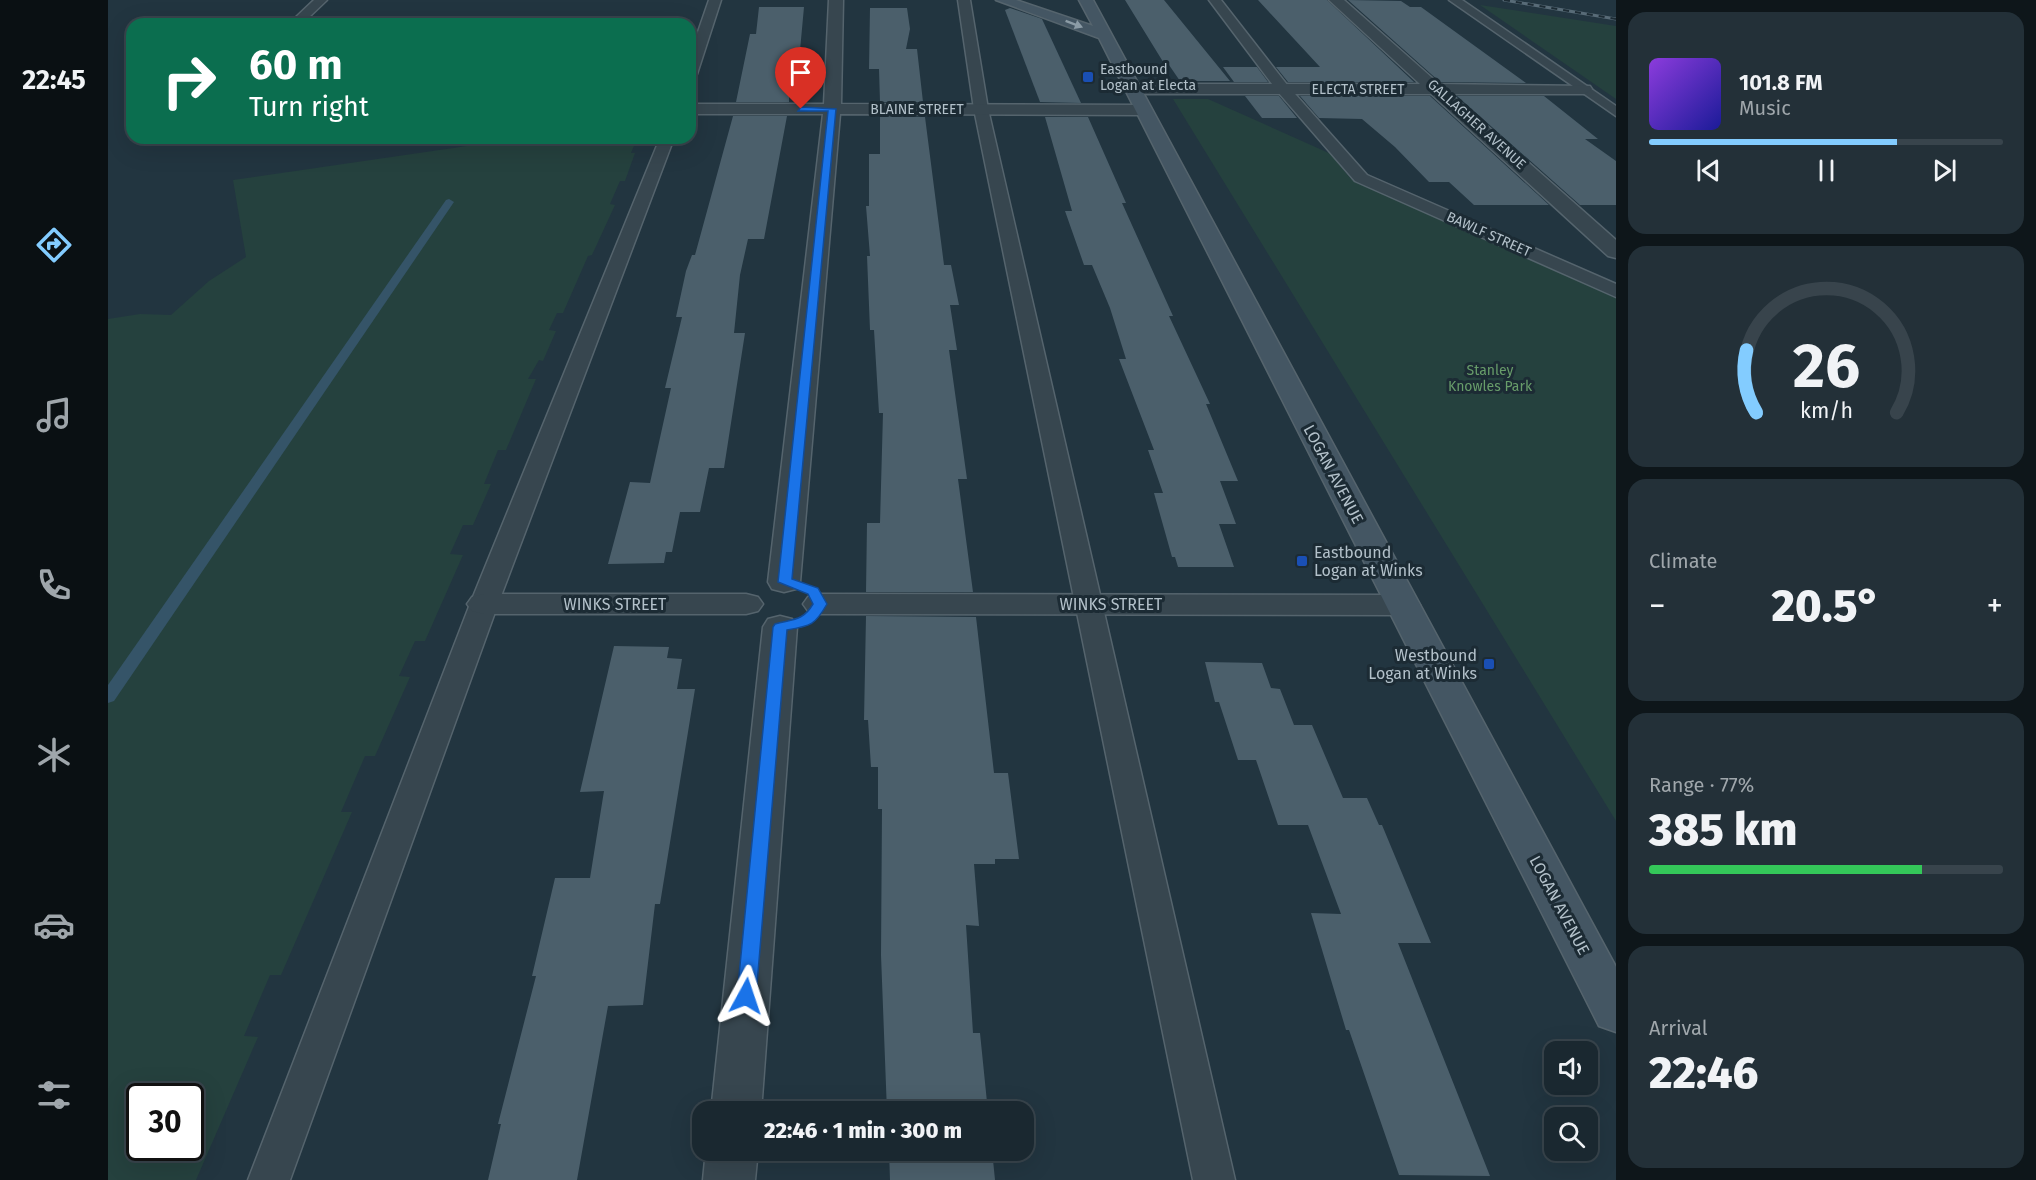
<!DOCTYPE html>
<html lang="en">
<head>
<meta charset="utf-8">
<style>
	body { margin:0; font-family:"Fira Sans",sans-serif; background:#233038; color:#f1f3f6; height:100vh; display:flex; flex-direction:column; font-size:22px; white-space:nowrap }
	* { box-sizing:border-box; margin:0 }
	p { font-size:20px; color:#9fa6ab }
	.icon { flex:none; width:33px; height:33px; fill:none; stroke:currentColor; stroke-width:2; stroke-linecap:round; stroke-linejoin:round }
	.map { position:relative; flex:1; overflow:hidden }
	.side { display:flex; flex-direction:column; gap:12px; padding:12px; background:#0e161a; width:420px }
	.side>* { flex:none }
	.top-card { position:absolute; left:18px; top:18px; width:570px; height:126px; border-radius:18px; box-shadow:0 6px 24px #0002,0 0 0 2px #38444c; background:#0b6e4f; color:#fff; overflow:hidden }
	.fabs { position:absolute; left:1436px; top:1041px; display:grid; gap:12px }
	.fabs a { display:grid; place-items:center; width:54px; height:54px; border-radius:12px; background:#1a2830; box-shadow:0 6px 24px #0002,0 0 0 2px #38444c; font-size:30px }
	.speed { position:absolute; left:18px; top:1083px; display:flex; gap:12px; font-size:30px; font-weight:700; text-align:center }
	.speed>* { display:grid; place-content:center; width:78px; height:78px; border-radius:50%; background:#1a2830; box-shadow:0 6px 24px #0002,0 0 0 2px #38444c; line-height:1 }
	.speed .limit { border:3px solid #111; border-radius:9px; background:#fff; color:#111 }
	.pin { position:absolute; display:grid; place-items:center; width:51px; height:51px; color:#fff; margin:-62px -26px; border-radius:50% 50% 50% 0; rotate:-45deg; box-shadow:0 0 6px #0007 }
	.pin .icon { rotate:45deg }
	.me { position:absolute; width:66px; margin:-33px; rotate:5deg; stroke-linejoin:round; filter:drop-shadow(0 0 4px #0008) }
	.turn { display:flex; align-items:center; gap:21px; height:126px; padding:0 24px; font-size:27px }
	.turn .icon { width:78px; height:78px; stroke-width:2.5 }
	.turn b { display:block; font-size:42px; line-height:51px }
	.big { font-size:45px; font-weight:800; line-height:1.1 }
	.side .tile { flex:1; display:flex; flex-direction:column; justify-content:center; gap:9px; min-width:0; padding:0 21px; border-radius:18px; background:#233038 }
	.side .dial { align-items:center; gap:0 }
	.dial svg { height:156px; overflow:visible; fill:none; stroke:#38444c; stroke-width:7; stroke-linecap:round; text-anchor:middle }
	.dial text { fill:#f1f3f6; stroke:none }
	.song { display:flex; align-items:center; gap:18px }
	.cover { width:72px; height:72px; border-radius:9px; background:linear-gradient(135deg,hsl(270 70% 55%),hsl(240 70% 35%)) }
	.played { height:6px; border-radius:3px; background:linear-gradient(90deg,#83ccff 70%,#38444c 70%) }
	.keys { display:flex; justify-content:space-around; direction:ltr }
	.heat { display:flex; justify-content:space-between; align-items:center; font-size:33px; direction:ltr }
	.charge { height:9px; border-radius:4px; background:linear-gradient(90deg,#34c759 77%,#38444c 0) }
	.trip { position:absolute; left:584px; top:1101px; width:342px; height:60px; border-radius:18px; background:#1a2830; box-shadow:0 6px 24px #0002,0 0 0 2px #38444c; font-weight:800; line-height:60px; text-align:center }
	main { display:flex; flex:1; min-height:0 }
	.tabs { display:flex; flex-direction:column; width:108px; justify-content:space-around; align-items:center; background:#0a1013; color:#9fa6ab }
	.tabs .icon { width:42px; height:42px }
	.tabs .current { color:#83ccff }
	.tabs b { font-size:27px; color:#f1f3f6 }
	.map>svg:first-child { display:block }
	.green { fill:#25413e; fill-rule:evenodd }
	.lines { fill:none; stroke-linecap:round; stroke-linejoin:round }
	.stream { fill:#355468; fill-rule:evenodd }
	.building { fill:#4b5f6b }
	.lane-casing { stroke:#55646d; stroke-width:3 }
	.street-casing { stroke:#55646d; stroke-width:3 }
	.secondary-casing { stroke:#55646d; stroke-width:3 }
	.lane { fill:#37464f; fill-rule:evenodd }
	.street { fill:#37464f; fill-rule:evenodd }
	.secondary { fill:#445663; fill-rule:evenodd }
	.rail-casing { stroke:#586b77; stroke-width:3 }
	.rail { stroke:#1c2b34; stroke-width:2; stroke-dasharray:6; stroke-linecap:butt }
	.oneway { fill:#8c9ca6 }
	.route { fill:#1a73e8; stroke:#114b97; stroke-width:1.5 }
	.transit-dot { fill:#1a4fb4; stroke:#1c2b34; stroke-width:2 }
	.labels { text-anchor:middle; stroke-width:6; stroke-linejoin:round; paint-order:stroke }
	.far-poi-label { font-size:14px; fill:#b3c1ca; stroke:#1c2b34; text-anchor:start }
	.far-street-label { font-size:14px; fill:#b3c1ca; stroke:#1c2b34 }
	.far-park-label { font-size:14px; fill:#689d6a; stroke:#1c2b34 }
	.street-label { font-size:16px; fill:#b3c1ca; stroke:#1c2b34 }
	.poi-label { font-size:16px; fill:#b3c1ca; stroke:#1c2b34; text-anchor:start }
</style>
</head>
<body>
<main>
<nav class="tabs">
<b>22:45</b>
<svg class="icon current" aria-label="directions" viewBox="0 0 24 24"><path d="M12 3l9 9-9 9-9-9zM9 14v-3h6M13 9l2 2-2 2"/></svg>
<svg class="icon" aria-label="music" viewBox="0 0 24 24"><path d="M9 18V5l10-2v13"/><circle cx="6" cy="18" r="3"/><circle cx="16" cy="16" r="3"/></svg>
<svg class="icon" aria-label="phone" viewBox="0 0 24 24"><path d="M5 4h4l2 5-3 2q2 4 5 5l2-3 5 2v4C11 20 4 13 5 4z"/></svg>
<svg class="icon" aria-label="climate" viewBox="0 0 24 24"><path d="M12 3v18M4 7l16 10M4 17L20 7"/></svg>
<svg class="icon" aria-label="car" viewBox="0 0 24 24"><path d="M5 17H2v-5l4-1 3-4h7l3 4 3 1v5h-3M9 17h6M6 11h13"/><circle cx="7" cy="17" r="2"/><circle cx="17" cy="17" r="2"/></svg>
<svg class="icon" aria-label="filters" viewBox="0 0 24 24"><path d="M4 7h16M4 17h16"/><circle cx="9" cy="7" r="2"/><circle cx="15" cy="17" r="2"/></svg>
</nav>
<div class="map">
<svg width="1508" height="1180" viewBox="0 0 1508 1180">
	<rect width="100%" height="100%" fill="#223540"/>
	<g class="green">
		<polygon points="1372,5 1508,26 1508,99"/>
		<polygon points="1065,99 1100,99 1223,154 1242,178 1508,295 1508,821"/>
		<path d="M414 138H535L528 141 523 153H527L517 181H512L502 204 507 205 484 255 480 256 455 313H449L441 330 448 331 435 361 431 360 420 379H428L398 450H390L376 484H383L365 525H355L342 554 355 555 317 641H307L291 676 302 677 267 756H257L233 812H244L173 975H162L136 1036 150 1037 88 1180H0V319L32 314 63 315 101 281 138 257 125 180ZM82 1096V1148H32V1096Z"/>
	</g>
	<g class="lines">
		<polygon class="stream" points="341,199 346,202 6,701 0,703 0,685 338,200"/>
	</g>
	<g class="building">
		<polygon points="1017,0 1056,0 1122,81 1072,81 1061,65 1057,65"/>
		<polygon points="1150,0 1219,0 1306,82 1180,82 1168,67 1212,67"/>
		<polygon points="1240,0 1293,1 1302,7 1313,7 1418,83 1332,82"/>
		<polygon points="651,7 696,7 688,94 681,94 681,102 628,102 642,34 648,34"/>
		<polygon points="762,8 799,8 802,29 798,49 809,49 815,102 772,102 771,69 761,69"/>
		<polygon points="902,8 934,19 973,103 932,102 897,10"/>
		<polygon points="1115,67 1149,67 1160,82 1126,82"/>
		<polygon points="1137,96 1171,96 1189,118 1154,118"/>
		<polygon points="1192,96 1322,96 1441,205 1366,205 1341,182 1321,182 1287,147 1254,119 1211,118"/>
		<polygon points="1349,96 1436,96 1490,139 1477,139 1508,161 1508,205 1472,205"/>
		<polygon points="625,116 679,116 656,239 640,239 632,275 626,333 637,333 616,468 601,468 592,512 572,512 564,552 558,552 556,563 500,564 522,482 542,483 563,388 557,388 574,317 568,317 578,271 584,255 587,255"/>
		<polygon points="772,116 817,117 836,265 843,265 851,305 842,305 849,350 841,350 859,479 850,479 865,592 758,592 759,523 772,523 775,413 771,413 766,330 762,330 759,256 762,256 758,206 761,206 761,154 772,154"/>
		<polygon points="937,117 980,117 1018,203 1014,203 1065,316 1061,316 1102,404 1098,404 1130,481 1112,481 1128,524 1111,524 1126,567 1070,567 1067,557 1064,557 1046,493 1055,493 1040,450 1046,450 1011,359 1018,359 1002,308 984,265 976,265 957,211 964,211"/>
		<polygon points="758,616 868,617 886,773 900,773 911,859 887,859 887,864 866,864 871,926 858,925 865,1033 872,1033 880,1112 779,1112 773,955 774,809 770,809 770,767 763,767 760,720 756,720"/>
		<polygon points="506,646 561,647 559,658 574,659 569,689 587,689 552,904 547,904 535,1005 500,1006 469,1180 380,1180 393,1124 390,1124 428,976 424,976 447,878 482,878 496,791 472,792"/>
		<polygon points="1097,662 1154,663 1163,688 1172,689 1186,725 1204,725 1235,798 1259,798 1271,825 1274,825 1323,943 1290,943 1382,1176 1291,1175 1241,1030 1238,1030 1203,913 1233,914 1200,825 1170,825 1148,760 1130,760 1111,702 1107,702"/>
		<polygon points="781,1150 884,1150 887,1180 782,1180"/>
	</g>
	<g class="lines">
		<g class="lane-casing">
			<g id="lane">
				<polygon points="206,0 219,0 198,20 201,24 189,24 188,17"/>
				<polygon points="601,0 613,0 589,74 582,78 582,55"/>
				<polygon points="850,0 862,0 880,109 1127,1180 1085,1180 866,109"/>
				<polygon points="1101,0 1113,0 1180,86 1259,175 1508,284 1508,297 1247,181 1170,92"/>
				<polygon points="1341,0 1354,0 1508,106 1508,116"/>
				<polygon points="552,138 566,138 390,604 182,1180 140,1180 362,604"/>
			</g>
		</g>
		<g class="street-casing">
			<g id="street">
				<polygon points="721,0 735,0 733,104 1035,105 1044,110 1035,115 732,114 692,582 688,589 676,592 664,589 660,582 715,114 582,114 582,104 716,104"/>
				<polygon points="1221,0 1236,0 1331,84 1482,86 1484,89 1476,94 1343,94 1508,240 1508,258 1500,256 1323,94 1024,94 1016,89 1024,84 1312,84"/>
				<polygon points="376,594 638,594 650,597 655,604 650,611 638,614 376,614 364,611 359,604 364,597"/>
				<polygon points="712,594 1295,595 1307,598 1312,605 1307,612 1295,615 712,614 700,611 695,604 700,597"/>
				<polygon points="672,616 684,619 689,627 653,1112 603,1112 655,627 660,619"/>
				<polygon points="598,1150 650,1150 647,1180 595,1180"/>
			</g>
		</g>
		<g class="secondary-casing">
			<polygon id="secondary" points="888,0 908,0 985,26 971,0 985,0 1508,967 1508,1032 1491,1026 991,38"/>
		</g>
		<use href="#lane" class="lane"/>
		<use href="#street" class="street"/>
		<use href="#secondary" class="secondary"/>
		<g class="rail-casing">
			<polyline id="rail" points="1396,0 1508,19"/>
		</g>
		<use href="#rail" class="rail"/>
	</g>
	<defs><path id="oneway-solid" d="M-6-.8H1V-3.2L6.5 0L1 3.2V.8H-6Z" transform="scale(1.5)"/></defs>
	<use class="oneway" href="#oneway-solid" transform="translate(966 24) rotate(21)"/>
	<path class="route" d="M693 107 728 109 684 579 710 588 719 604C707 625 703 626 679 630L648 996 645 1002 638 1004 632 1002 629 996 665 627 667 624C685 619 695 621 705 604L700 594 670 582 720 111H690Z"/>
	<g class="transit-dot">
		<rect x="974" y="71" width="12" height="12" rx="3"/>
		<rect x="1188" y="555" width="12" height="12" rx="3"/>
		<rect x="1375" y="658" width="12" height="12" rx="3"/>
	</g>
	<g class="labels">
		<g class="far-poi-label">
			<text x="992" y="74">Eastbound<tspan x="992" dy="16">Logan at Electa</tspan></text>
		</g>
		<g class="far-street-label">
			<text x="1250" y="94">ELECTA STREET</text>
			<text x="809" y="114">BLAINE STREET</text>
			<text transform="translate(1369 124) rotate(42)" y="5">GALLAGHER AVENUE</text>
			<text transform="translate(1381 234) rotate(24)" y="5">BAWLF STREET</text>
		</g>
		<g class="far-park-label">
			<text x="1382" y="375">Stanley<tspan x="1382" dy="16">Knowles Park</tspan></text>
		</g>
		<g class="street-label">
			<text transform="translate(1226 474) rotate(62)" y="6">LOGAN AVENUE</text>
			<text x="507" y="610">WINKS STREET</text>
			<text x="1003" y="610">WINKS STREET</text>
			<text transform="translate(1452 905) rotate(62)" y="6">LOGAN AVENUE</text>
		</g>
		<g class="poi-label">
			<text x="1206" y="558">Eastbound<tspan x="1206" dy="18">Logan at Winks</tspan></text>
			<text x="1369" y="661" text-anchor="end">Westbound<tspan x="1369" dy="18">Logan at Winks</tspan></text>
		</g>
	</g>
</svg>
<div class="fabs">
<a><svg class="icon" aria-label="sound" viewBox="0 0 24 24"><path d="M4 9h4l5-4v14l-5-4H4zM17 9q2 3 0 6"/></svg></a>
<a><svg class="icon" aria-label="search" viewBox="0 0 24 24"><circle cx="10" cy="10" r="6"/><path d="M15 15l6 6"/></svg></a>
</div>
<div class="speed"><div class="limit">30</div></div>
<div class="pin" style="left:693px;top:109px;background:#d93025"><svg class="icon" aria-label="arrive" viewBox="0 0 24 24"><path d="M6 21V4h12l-3 4 3 4H6"/></svg></div>
<svg class="me" style="left:638px;top:996px" viewBox="-20 -20 40 40"><path d="M0-17L14 15 0 8-14 15z" fill="#1a73e8" stroke="#fff" stroke-width="4"/></svg>
<div class="trip">22:46 · 1 min · 300 m</div>
<div class="top-card">
<div class="turn"><svg class="icon" aria-label="right" viewBox="0 0 24 24"><path d="M7 20v-9h11M14 6l5 5-5 5"/></svg><div><b>60 m</b>Turn right</div></div>
</div>
</div>
<section class="side">
<div class="tile">
<div class="song"><i class="cover"></i><div><b>101.8 FM</b><p>Music</p></div></div>
<div class="played"></div>
<div class="keys"><svg class="icon" aria-label="previous" viewBox="0 0 24 24"><path d="M18 5L8 12l10 7zM5 5v14"/></svg><svg class="icon" aria-label="pause" viewBox="0 0 24 24"><path d="M8 5v14M16 5v14"/></svg><svg class="icon" aria-label="next" viewBox="0 0 24 24"><path d="M6 5l10 7-10 7zM19 5v14"/></svg></div>
</div>
<div class="tile dial"><svg viewBox="0 0 100 80">
<path d="M14 69A42 42 0 1 1 86 69"/>
<path d="M14 69A42 42 0 0 1 9 37" stroke="#83ccff"/>
<text x="50" y="56" font-size="32" font-weight="700">26</text>
<text x="50" y="72" font-size="11">km/h</text>
</svg></div>
<div class="tile"><p>Climate</p>
<div class="heat"><a>−</a><b class="big">20.5°</b><a>+</a></div>
</div>
<div class="tile"><p>Range · 77%</p><b class="big">385 km</b><div class="charge"></div></div>
<div class="tile"><p>Arrival</p><b class="big">22:46</b></div>
</section>
</main>
</body>
</html>
